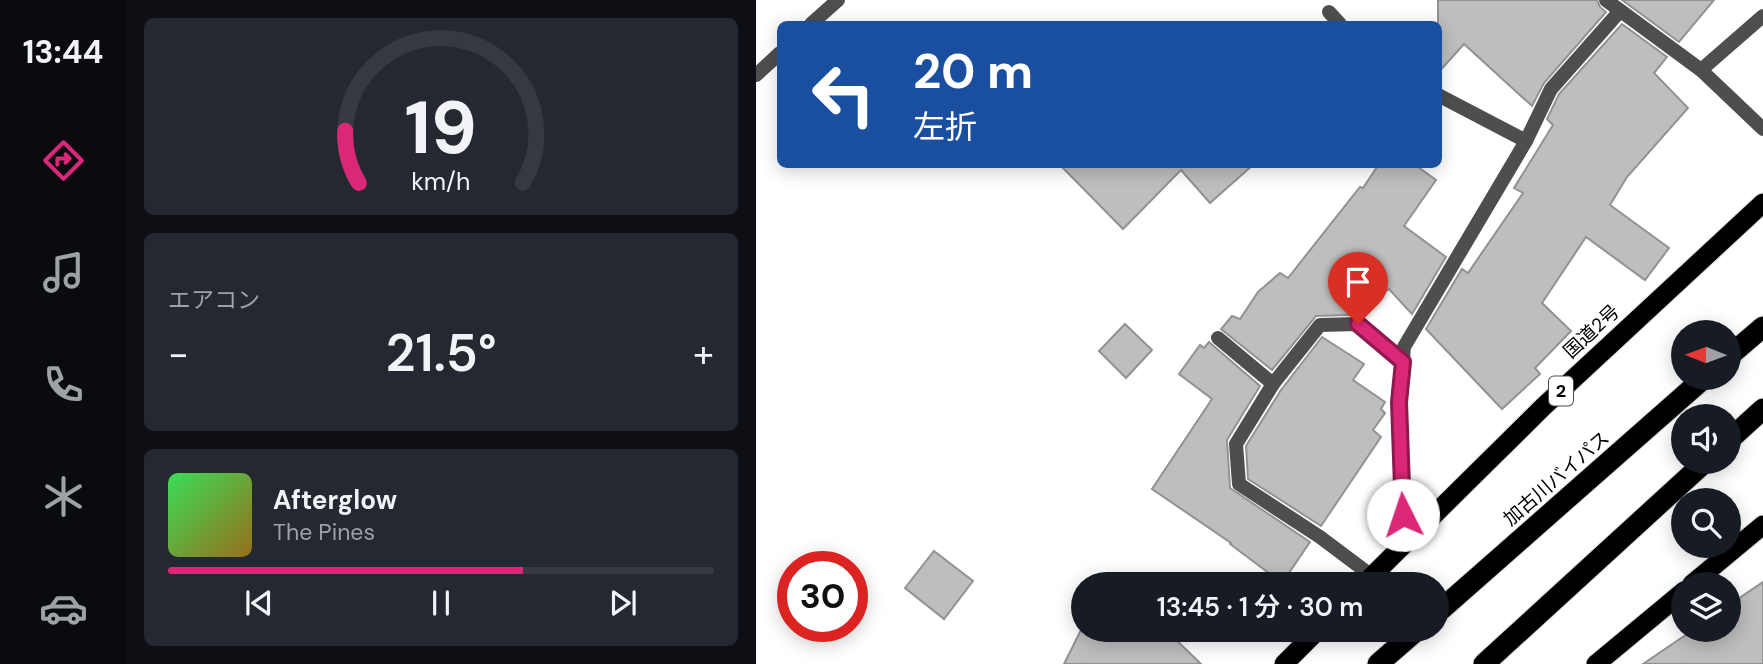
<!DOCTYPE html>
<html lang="ja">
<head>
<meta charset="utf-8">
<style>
	body { margin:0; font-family:"DM Sans","Noto Sans JP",sans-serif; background:#242831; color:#f1f3f6; height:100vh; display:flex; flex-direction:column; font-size:26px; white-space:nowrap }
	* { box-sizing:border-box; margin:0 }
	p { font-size:23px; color:#9ea1a6 }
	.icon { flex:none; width:38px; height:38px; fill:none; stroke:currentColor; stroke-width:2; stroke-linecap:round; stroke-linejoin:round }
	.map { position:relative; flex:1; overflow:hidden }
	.sheet { display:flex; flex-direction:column; gap:18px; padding:18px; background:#0d0f14; width:630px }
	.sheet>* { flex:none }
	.top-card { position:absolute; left:21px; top:21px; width:665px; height:147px; border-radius:10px; box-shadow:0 4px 18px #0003; background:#1a4fa0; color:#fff; overflow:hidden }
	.needle { width:46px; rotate:271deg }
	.buttons { position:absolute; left:915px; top:320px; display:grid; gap:14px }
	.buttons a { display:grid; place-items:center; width:70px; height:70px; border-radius:50%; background:#171b24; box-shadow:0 4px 18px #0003; font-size:35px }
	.speed { position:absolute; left:21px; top:551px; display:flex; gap:14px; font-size:35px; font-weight:700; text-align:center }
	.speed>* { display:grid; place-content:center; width:91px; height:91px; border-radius:50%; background:#171b24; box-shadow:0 4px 18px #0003; line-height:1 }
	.speed .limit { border:10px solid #d22; background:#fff; color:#111 }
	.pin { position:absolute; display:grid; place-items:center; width:60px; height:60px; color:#fff; margin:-72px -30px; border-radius:50% 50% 50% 0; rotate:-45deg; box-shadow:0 0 7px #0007 }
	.pin .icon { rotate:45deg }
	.me { position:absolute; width:77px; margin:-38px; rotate:356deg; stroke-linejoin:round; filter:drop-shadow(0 0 5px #0008) }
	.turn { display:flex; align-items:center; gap:24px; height:147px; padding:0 21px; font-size:32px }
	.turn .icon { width:91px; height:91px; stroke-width:2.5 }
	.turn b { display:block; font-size:49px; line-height:60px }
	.big { font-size:52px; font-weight:600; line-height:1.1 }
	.sheet .card { flex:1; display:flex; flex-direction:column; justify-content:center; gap:10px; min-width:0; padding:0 24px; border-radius:10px; background:#242831 }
	.sheet .dial { align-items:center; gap:0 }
	.dial svg { height:182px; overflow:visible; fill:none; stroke:#363941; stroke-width:7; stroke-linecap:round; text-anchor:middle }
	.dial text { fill:#f1f3f6; stroke:none }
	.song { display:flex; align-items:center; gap:21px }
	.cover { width:84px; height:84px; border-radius:10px; background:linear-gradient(135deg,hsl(130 70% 55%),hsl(40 70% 35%)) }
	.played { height:7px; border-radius:4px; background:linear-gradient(90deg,#db2777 65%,#363941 65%) }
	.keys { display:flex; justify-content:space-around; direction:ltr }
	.heat { display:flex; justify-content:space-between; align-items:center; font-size:38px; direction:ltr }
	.trip { position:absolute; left:315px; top:572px; width:378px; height:70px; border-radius:35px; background:#171b24; box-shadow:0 4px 18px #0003; font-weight:600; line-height:70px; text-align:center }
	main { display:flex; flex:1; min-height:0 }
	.tabs { display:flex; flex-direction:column; width:126px; justify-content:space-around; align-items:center; background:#090b0e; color:#9ea1a6 }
	.tabs .icon { width:49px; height:49px }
	.tabs .current { color:#db2777 }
	.tabs b { font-size:32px; color:#f1f3f6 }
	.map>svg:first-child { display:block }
	.building { fill:#bebebe; stroke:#929292; stroke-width:2 }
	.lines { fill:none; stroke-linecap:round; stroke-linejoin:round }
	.trunk-casing { stroke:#dbdbdb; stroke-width:21 }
	.motorway-casing { stroke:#dbdbdb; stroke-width:23 }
	.service { stroke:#4e4e4e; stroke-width:14 }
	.minor { stroke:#4e4e4e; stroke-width:14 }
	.trunk { stroke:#000; stroke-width:19 }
	.motorway { stroke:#000; stroke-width:21 }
	.route-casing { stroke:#8e194d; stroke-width:18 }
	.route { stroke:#db2777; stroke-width:12 }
	.labels { text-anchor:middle; stroke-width:6; stroke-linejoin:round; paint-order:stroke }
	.shield { fill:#fff; stroke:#4c4c4c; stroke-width:2 }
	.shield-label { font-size:18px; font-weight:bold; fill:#000 }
	.street-label { font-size:19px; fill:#000; stroke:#fff }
</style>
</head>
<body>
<main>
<nav class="tabs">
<b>13:44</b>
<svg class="icon current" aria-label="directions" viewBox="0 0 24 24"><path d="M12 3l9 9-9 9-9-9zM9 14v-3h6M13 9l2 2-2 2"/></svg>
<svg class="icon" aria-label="music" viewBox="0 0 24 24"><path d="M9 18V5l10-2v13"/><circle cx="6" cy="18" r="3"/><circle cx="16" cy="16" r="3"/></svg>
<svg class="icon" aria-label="phone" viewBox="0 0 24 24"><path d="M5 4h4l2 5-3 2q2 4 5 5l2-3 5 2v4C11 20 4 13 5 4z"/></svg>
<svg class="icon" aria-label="climate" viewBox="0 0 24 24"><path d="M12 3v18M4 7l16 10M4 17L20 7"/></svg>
<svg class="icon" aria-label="car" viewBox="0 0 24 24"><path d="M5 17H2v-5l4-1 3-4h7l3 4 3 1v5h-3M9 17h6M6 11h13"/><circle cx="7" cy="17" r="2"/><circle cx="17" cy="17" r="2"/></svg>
</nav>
<section class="sheet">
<div class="card dial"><svg viewBox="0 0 100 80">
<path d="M14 69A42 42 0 1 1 86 69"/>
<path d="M14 69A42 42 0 0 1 8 46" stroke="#db2777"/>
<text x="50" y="56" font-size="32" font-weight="700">19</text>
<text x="50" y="72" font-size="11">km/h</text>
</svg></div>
<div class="card"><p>エアコン</p>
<div class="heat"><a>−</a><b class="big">21.5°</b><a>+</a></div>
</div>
<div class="card">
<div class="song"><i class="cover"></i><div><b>Afterglow</b><p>The Pines</p></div></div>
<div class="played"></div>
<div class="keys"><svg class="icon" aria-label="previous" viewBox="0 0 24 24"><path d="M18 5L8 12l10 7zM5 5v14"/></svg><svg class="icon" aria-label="pause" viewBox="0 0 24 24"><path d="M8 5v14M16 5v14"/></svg><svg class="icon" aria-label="next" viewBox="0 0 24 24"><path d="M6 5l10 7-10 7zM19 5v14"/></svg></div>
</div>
</section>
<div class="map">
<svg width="1007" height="664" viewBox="0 0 1007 664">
	<rect width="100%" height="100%" fill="#fff"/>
	<g class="building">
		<polygon points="682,0 841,0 844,7 850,12 788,83 776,106 708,44 682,73"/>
		<polygon points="866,0 958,0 923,42"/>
		<polygon points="866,24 911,57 898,73 932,108 871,177 854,205 913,248 889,280 830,237 786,303 815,331 779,368 784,374 746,409 670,329 706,269 712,273 767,193 758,188 797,125 791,119 803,94"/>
		<polygon points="303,164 498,164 454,203 425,170 367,229"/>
		<polygon points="623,164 658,164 680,180 648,226 690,257 656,314 633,289 593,315 560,316 516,370 465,329 476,316 484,319 502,292 524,273 532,278 604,187 607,188"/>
		<polygon points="369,324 396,350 370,378 343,351"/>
		<polygon points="566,337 608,364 597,380 629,402 625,409 629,413 617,430 625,437 565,526 492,479 490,446 525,390"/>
		<polygon points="453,342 504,386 471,440 474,488 554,542 526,583 474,544 475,543 396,489 456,399 423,374 444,345 448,348"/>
		<polygon points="178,551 217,581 188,619 149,588"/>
		<polygon points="1007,582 1007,664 887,664 937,630 973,630 973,605"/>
		<polygon points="327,626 327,630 410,630 445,664 308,664"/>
	</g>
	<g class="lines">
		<g class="trunk-casing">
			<g id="trunk">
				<polyline points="608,584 787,407 1007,203"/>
				<polyline points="936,584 1007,525"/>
				<polyline points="528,664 562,630"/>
				<polyline points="840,664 928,591"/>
			</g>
		</g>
		<g class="motorway-casing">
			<g id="motorway">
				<polyline points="973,356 1007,327"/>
				<polyline points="973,440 1007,409"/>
				<polyline points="681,613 948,378"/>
				<polyline points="622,664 661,630"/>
				<polyline points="728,664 949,462"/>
			</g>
		</g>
		<g class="service">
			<polyline points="573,12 584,24"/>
			<polyline points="682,95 770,141"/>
		</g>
		<g class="minor">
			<polyline points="850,0 945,70 1007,129"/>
			<polyline points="55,24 82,0"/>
			<polyline points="945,70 1007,16"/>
			<polyline points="0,75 24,53"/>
			<polyline points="462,338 517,384"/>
			<polyline points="650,541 645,489 643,402 648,347 770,141 795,89 864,11"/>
			<polyline points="616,576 564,537 483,484 480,444 517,384 564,325 602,324 647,362"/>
		</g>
		<use href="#trunk" class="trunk"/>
		<use href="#motorway" class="motorway"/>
	</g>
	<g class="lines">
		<g class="route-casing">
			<polyline id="route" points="602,324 647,362 643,402 647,515"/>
		</g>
		<use href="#route" class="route"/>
	</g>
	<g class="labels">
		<rect class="shield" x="793" y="376.5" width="24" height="29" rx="5"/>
		<g class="shield-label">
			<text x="805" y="397">2</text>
		</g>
		<g class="street-label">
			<text transform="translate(835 331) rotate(-43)" y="7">国道2号</text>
			<text transform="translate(800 478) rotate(-41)" y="7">加古川バイパス</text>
		</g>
	</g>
</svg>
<div class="buttons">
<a><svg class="needle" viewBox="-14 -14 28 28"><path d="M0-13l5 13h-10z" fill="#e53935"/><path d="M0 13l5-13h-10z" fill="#9ea1a6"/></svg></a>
<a><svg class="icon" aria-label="sound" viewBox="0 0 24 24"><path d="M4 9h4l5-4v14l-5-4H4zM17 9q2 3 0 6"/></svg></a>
<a><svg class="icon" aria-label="search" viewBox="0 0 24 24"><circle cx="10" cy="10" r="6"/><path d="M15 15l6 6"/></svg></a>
<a><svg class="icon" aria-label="layers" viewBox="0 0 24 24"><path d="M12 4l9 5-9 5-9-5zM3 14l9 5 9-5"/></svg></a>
</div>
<div class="speed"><div class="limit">30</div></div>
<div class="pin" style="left:602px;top:324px;background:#d93025"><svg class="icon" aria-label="arrive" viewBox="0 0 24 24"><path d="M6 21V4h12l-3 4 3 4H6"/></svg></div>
<svg class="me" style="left:647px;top:515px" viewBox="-20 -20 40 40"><circle r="19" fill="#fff"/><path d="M0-13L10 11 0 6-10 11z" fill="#db2777"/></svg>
<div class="trip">13:45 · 1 分 · 30 m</div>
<div class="top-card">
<div class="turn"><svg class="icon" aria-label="left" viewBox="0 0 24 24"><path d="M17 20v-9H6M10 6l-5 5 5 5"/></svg><div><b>20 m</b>左折</div></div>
</div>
</div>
</main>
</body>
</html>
